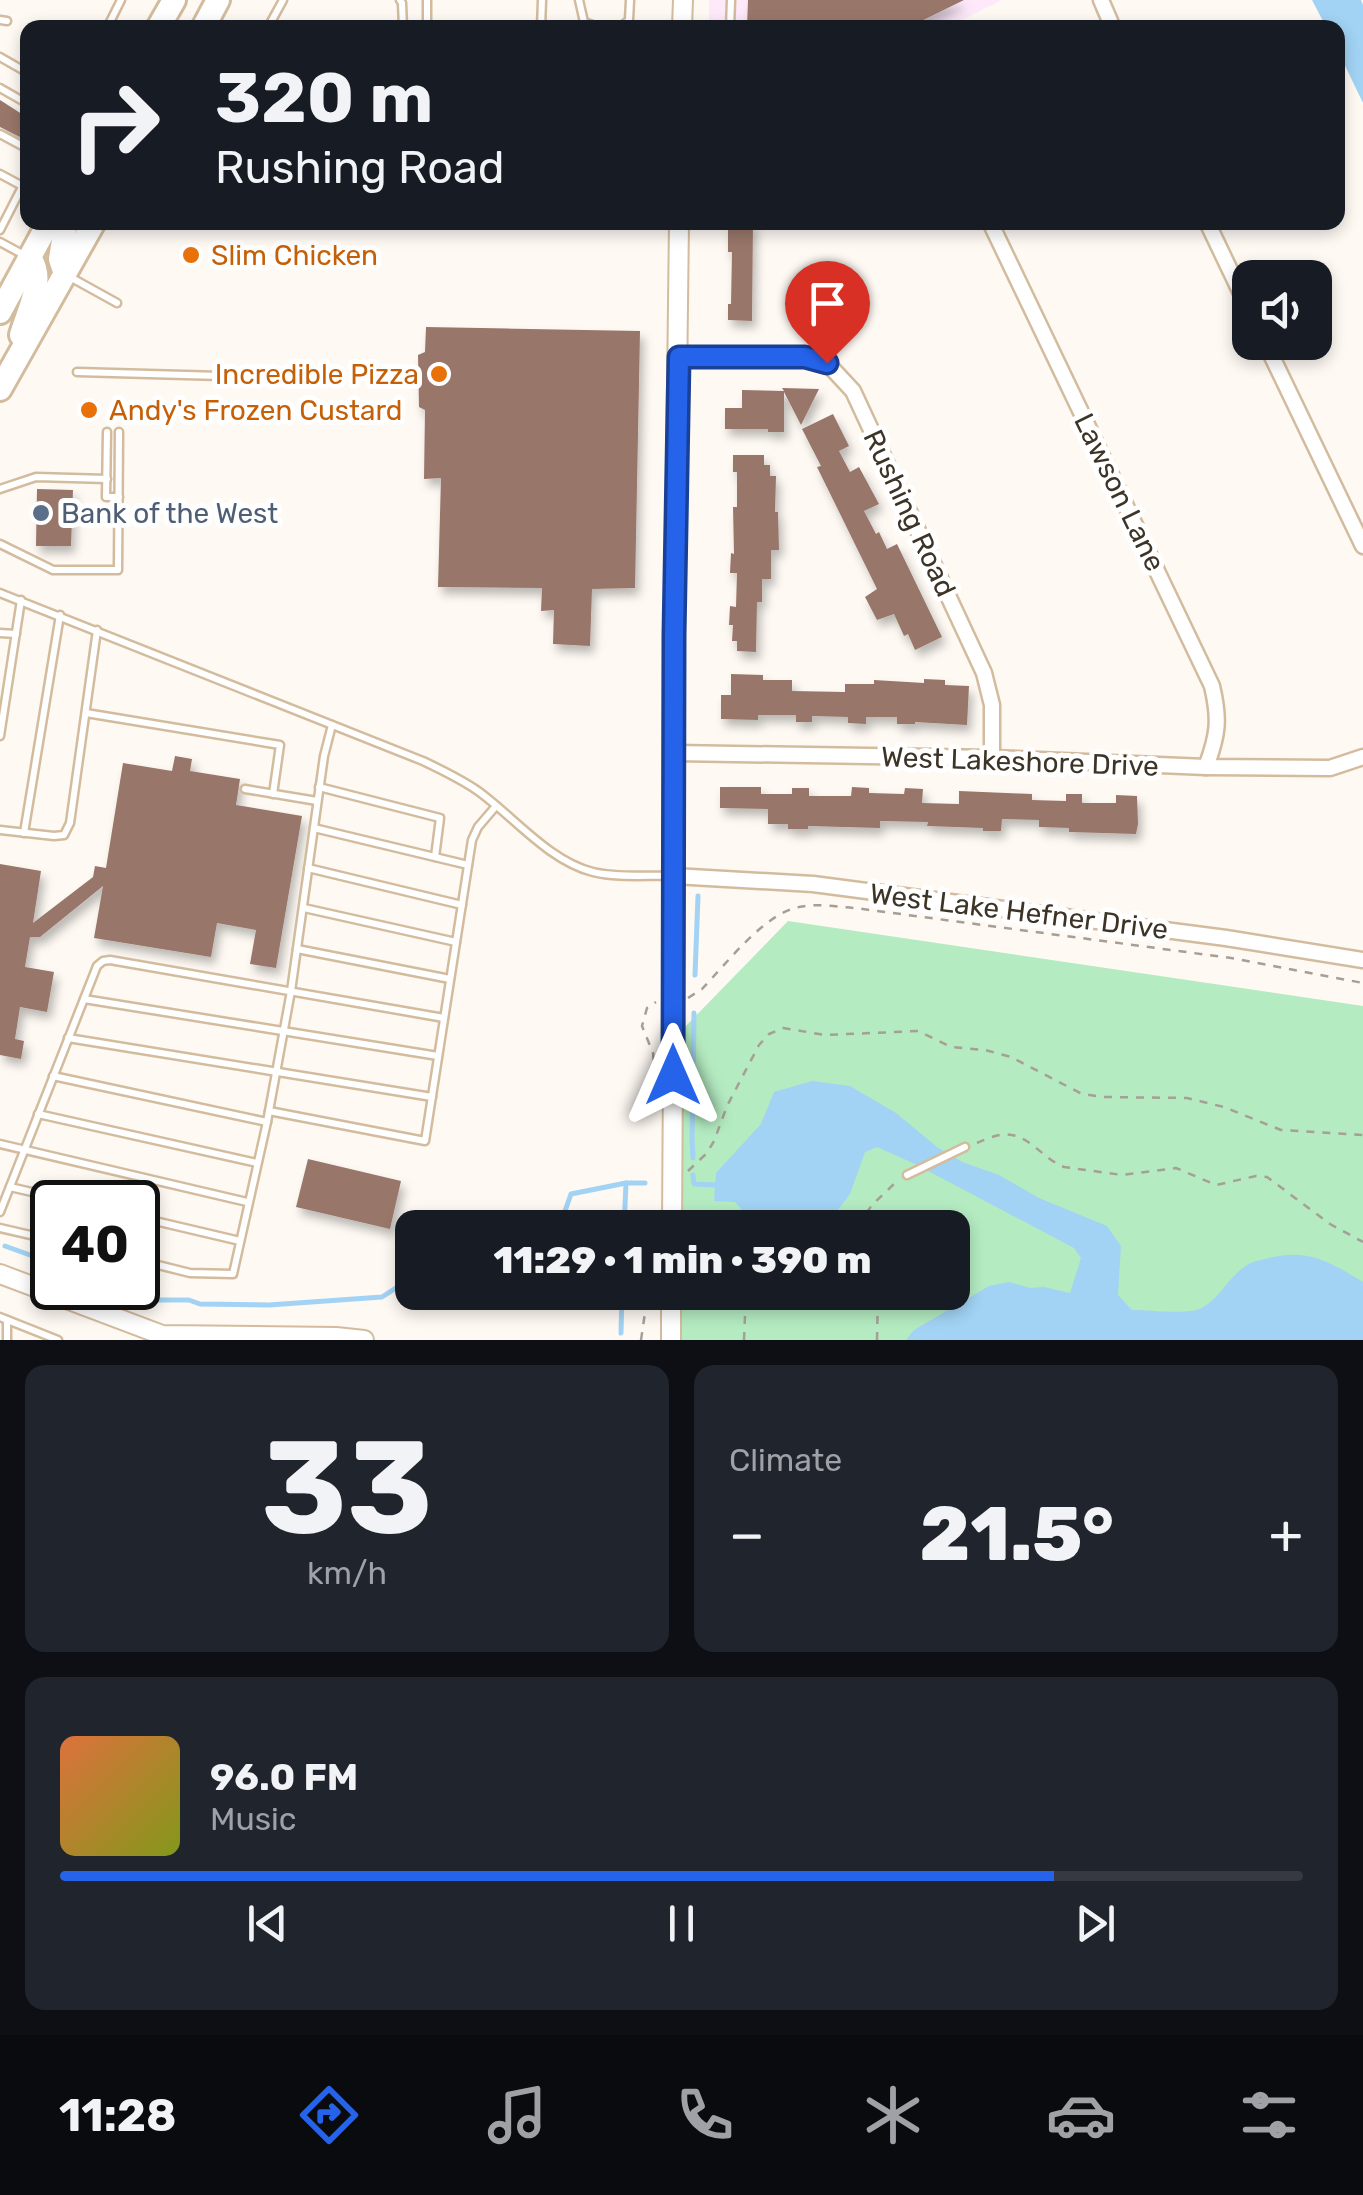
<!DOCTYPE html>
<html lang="en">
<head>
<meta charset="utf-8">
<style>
	body { margin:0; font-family:Rubik,sans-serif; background:#20242c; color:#f1f3f6; height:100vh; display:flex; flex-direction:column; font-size:38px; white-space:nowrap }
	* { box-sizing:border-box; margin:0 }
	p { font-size:32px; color:#9ea1a6 }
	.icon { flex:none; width:55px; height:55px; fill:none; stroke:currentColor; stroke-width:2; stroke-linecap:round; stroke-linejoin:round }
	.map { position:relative; height:1340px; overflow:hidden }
	.side { display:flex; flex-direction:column; gap:25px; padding:25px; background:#0d0f14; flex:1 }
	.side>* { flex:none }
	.hud { position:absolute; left:20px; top:20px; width:1325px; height:210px; border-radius:20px; box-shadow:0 5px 15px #0003; background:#171b24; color:#f1f3f6; overflow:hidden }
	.buttons { position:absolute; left:1232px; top:260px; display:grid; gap:20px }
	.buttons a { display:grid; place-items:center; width:100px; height:100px; border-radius:20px; background:#171b24; box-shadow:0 5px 15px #0003; font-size:50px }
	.speed { position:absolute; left:30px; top:1180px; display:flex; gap:20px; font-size:50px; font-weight:700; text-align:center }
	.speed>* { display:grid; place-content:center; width:130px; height:130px; border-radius:50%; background:#171b24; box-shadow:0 5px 15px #0003; line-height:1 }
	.speed .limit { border:5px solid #111; border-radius:15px; background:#fff; color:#111 }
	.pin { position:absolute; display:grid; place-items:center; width:85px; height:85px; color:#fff; margin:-102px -42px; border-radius:50% 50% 50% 0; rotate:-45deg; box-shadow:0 0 10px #0007 }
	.pin .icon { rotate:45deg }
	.me { position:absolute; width:110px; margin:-55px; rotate:0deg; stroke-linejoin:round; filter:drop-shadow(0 0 8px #0008) }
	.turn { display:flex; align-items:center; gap:35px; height:210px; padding:0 30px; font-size:45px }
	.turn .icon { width:130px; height:130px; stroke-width:2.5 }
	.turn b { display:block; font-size:70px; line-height:85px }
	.big { font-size:75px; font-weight:800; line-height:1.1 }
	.side .card { flex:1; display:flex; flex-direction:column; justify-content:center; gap:15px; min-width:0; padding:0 35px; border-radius:20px; background:#20242c }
	.side .dial { align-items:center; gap:0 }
	.dial b { font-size:130px; line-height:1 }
	.song { display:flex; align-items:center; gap:30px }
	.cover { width:120px; height:120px; border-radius:15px; background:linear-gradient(135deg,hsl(20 70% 55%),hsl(70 70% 35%)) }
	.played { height:10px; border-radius:5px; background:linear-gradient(90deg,#2563eb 80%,#363941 80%) }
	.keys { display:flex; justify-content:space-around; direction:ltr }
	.heat { display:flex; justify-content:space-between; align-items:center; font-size:55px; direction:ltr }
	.side .tiles { flex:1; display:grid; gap:25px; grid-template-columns:1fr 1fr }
	.card:last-child { grid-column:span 2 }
	.trip { position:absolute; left:395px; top:1210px; width:575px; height:100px; border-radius:20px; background:#171b24; box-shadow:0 5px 15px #0003; font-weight:800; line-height:100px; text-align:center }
	.tabs { display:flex; height:160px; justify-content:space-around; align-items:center; background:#090b0e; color:#9ea1a6 }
	.tabs .icon { width:70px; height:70px }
	.tabs .active { color:#2563eb }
	.tabs b { font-size:45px; color:#f1f3f6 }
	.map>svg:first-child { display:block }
	.commercial { fill:#fde9fa }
	.green { fill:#b4ebc1 }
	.water { fill:#a2d3f4 }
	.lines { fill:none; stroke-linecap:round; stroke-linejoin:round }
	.stream { stroke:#a2d3f4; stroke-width:5 }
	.building { fill:#99766a; filter:url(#shadow) }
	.service-casing { stroke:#d3bc9e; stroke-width:11 }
	.minor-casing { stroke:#d3bc9e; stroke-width:19 }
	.tertiary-casing { stroke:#d3bc9e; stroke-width:22 }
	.trunk-casing { stroke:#d3bc9e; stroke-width:28 }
	.path { stroke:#a69f96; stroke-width:2.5; stroke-dasharray:8 8; stroke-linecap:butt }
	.service { stroke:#fff; stroke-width:6 }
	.minor { stroke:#fff; stroke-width:14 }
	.tertiary { stroke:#fff; stroke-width:18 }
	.trunk { stroke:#fff; stroke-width:22 }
	.route-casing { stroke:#184099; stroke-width:25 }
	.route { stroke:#2563eb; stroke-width:18 }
	.food-dot { fill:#e8710a; stroke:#fff; stroke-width:4 }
	.service-dot { fill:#5c6f8a; stroke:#fff; stroke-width:4 }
	.labels { text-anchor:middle; stroke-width:10; stroke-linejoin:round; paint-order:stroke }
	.food-label { font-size:28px; fill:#c56008; stroke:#fff; text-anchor:start }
	.street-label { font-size:28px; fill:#3d3428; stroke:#fff }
	.service-label { font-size:28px; fill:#4e5e75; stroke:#fff; text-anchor:start }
</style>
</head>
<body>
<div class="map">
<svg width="1363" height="1340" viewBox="0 0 1363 1340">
	<defs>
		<filter id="shadow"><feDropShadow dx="4" dy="7" stdDeviation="5" flood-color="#0004"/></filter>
	</defs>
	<rect width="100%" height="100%" fill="#fef9f3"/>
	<polygon class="commercial" points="709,0 1002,0 948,27 709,27"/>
	<polygon class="green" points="788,921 1363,1006 1363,1340 681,1340 682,1293 952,1292 952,1228 682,1227 683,1029"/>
	<g class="water">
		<polygon points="1312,0 1361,0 1363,5 1363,103 1338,51 1338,28 1326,27"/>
		<path d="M812 1081 850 1086 896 1113 937 1147 962 1162 999 1175 1039 1198 1107 1226 1121 1246 1118 1295 1132 1310C1149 1310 1189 1315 1202 1308 1221 1297 1228 1277 1247 1265 1253 1261 1262 1260 1269 1258 1308 1248 1330 1262 1363 1282V1340H906L914 1330 989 1286 1009 1282 1030 1288 1044 1287 1070 1293 1081 1258 1074 1248 915 1164 877 1147 865 1152 850 1194 834 1215 821 1217 788 1211 746 1215 735 1202 714 1201 716 1173 761 1124 774 1092Z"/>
	</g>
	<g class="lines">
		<g class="stream">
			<polyline points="695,975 698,896"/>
			<polyline points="693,1158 692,1139 694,1013"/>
			<polyline points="693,1175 694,1184 715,1185"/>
			<polyline points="559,1228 571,1194 626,1183"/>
			<polyline points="624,1228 626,1183 645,1183"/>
			<polyline points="5,1246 52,1263"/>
			<polyline points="118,1288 149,1300 189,1300 200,1304 269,1305 382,1297 399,1286 412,1253"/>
			<polyline points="621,1333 622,1292"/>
		</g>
	</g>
	<g class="building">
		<polygon points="748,0 964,0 907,28 747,28"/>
		<polygon points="0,100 28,118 28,128 22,138 0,127"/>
		<polygon points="728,222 753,222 752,321 728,320 728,304 731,304 732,252 728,252"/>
		<polygon points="426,327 640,331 635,588 592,589 590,646 553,644 554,610 541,611 542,588 438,587 441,478 424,479 425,410 419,407 418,355 425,352"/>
		<polygon points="782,388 819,389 801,425 784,392 784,432 768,432 768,429 725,429 725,408 742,408 742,390 784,391"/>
		<polygon points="833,414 849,446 839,451 850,472 859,467 879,504 864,511 876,534 879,532 887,549 897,544 942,637 915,650 908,634 904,636 894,614 877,620 865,597 877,589 817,467 821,466 802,429"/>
		<polygon points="733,455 764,455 764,465 770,465 770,476 776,476 775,512 778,512 779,550 771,550 771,579 762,579 762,602 757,602 756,652 737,651 737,641 732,641 733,625 729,625 730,606 736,607 737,573 730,573 731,553 734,554 733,507 737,507 737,472 733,472"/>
		<polygon points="37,489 73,490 71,546 36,546"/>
		<polygon points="731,674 763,675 763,680 792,680 792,691 845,692 845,684 874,684 874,680 924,683 924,679 945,680 945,685 969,686 967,725 915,722 915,724 897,724 897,717 866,717 866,724 848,723 848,717 812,716 812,722 796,722 796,715 758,715 758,720 721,719 721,695 731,695"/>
		<polygon points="175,756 192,759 190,771 240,779 236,805 302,816 276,968 250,964 256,930 217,923 211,957 94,938 103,886 40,937 30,937 25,967 54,972 47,1012 20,1007 15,1039 24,1041 21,1059 0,1055 0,864 41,871 33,923 93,877 95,866 106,868 123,763 172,771"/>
		<polygon points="720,787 761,787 761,794 792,794 792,788 809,788 809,796 851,796 852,787 869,788 869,793 904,794 905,788 923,789 922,803 959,804 959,791 1032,794 1032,800 1066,801 1066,794 1082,794 1082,803 1116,803 1116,795 1137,796 1138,824 1136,834 1069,832 1069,828 1039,827 1039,820 1002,819 1001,831 983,831 983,828 927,826 928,822 880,821 880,828 808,826 808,829 788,829 788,824 768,824 768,809 720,808"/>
		<polygon points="308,1159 401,1181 390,1229 296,1207"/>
	</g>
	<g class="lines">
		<g class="service-casing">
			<g id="service">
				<polyline points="400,0 402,3 403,28"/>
				<polyline points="579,0 584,22 595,26 622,26 629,20 630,0"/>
				<polyline points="0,20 7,21"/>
				<polyline points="271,22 283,0"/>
				<polyline points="107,28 121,0"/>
				<polyline points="427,28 427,0"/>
				<polyline points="541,28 542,0"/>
				<polyline points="730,28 731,0"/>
				<polyline points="0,57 28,73"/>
				<polyline points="0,88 28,104"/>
				<polyline points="0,134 28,149"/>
				<polyline points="0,174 28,189"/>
				<polyline points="0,230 22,187"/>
				<polyline points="0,242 24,255"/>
				<polyline points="70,277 117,303"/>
				<polyline points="77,372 221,376"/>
				<polyline points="107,432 106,497 119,497"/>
				<polyline points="0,489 36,477 107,479"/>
				<polyline points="0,544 53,570 118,570 119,432"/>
				<path d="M0 593 423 761C442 770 461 779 478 791 514 817 549 861 593 872 616 878 648 875 672 876"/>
				<polyline points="0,633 16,634"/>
				<polyline points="86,713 280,745 273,794"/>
				<polyline points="0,736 21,600"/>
				<polyline points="319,787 440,818 435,857"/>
				<polyline points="245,789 317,801"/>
				<polyline points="314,828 468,865"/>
				<polyline points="0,830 54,836 64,835 70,823 97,630"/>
				<polyline points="24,833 60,615"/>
				<polyline points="308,868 462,905"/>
				<polyline points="304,908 456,942"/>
				<polyline points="297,949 450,979"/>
				<polyline points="84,999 438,1056"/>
				<polyline points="68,1038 432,1097"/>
				<polyline points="53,1076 267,1122"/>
				<polyline points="269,1111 425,1141 472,840 478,827 496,806"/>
				<polyline points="38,1114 257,1163"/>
				<polyline points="0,1144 247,1202"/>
				<polyline points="907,1175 965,1147"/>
				<polyline points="10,1187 75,1202"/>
				<polyline points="0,1212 97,966 103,961 110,960 444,1018"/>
				<polyline points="138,1217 240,1241"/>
				<polyline points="0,1228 52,1240"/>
				<polyline points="138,1260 190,1273 233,1274 267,1122 291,991 324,756 332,725"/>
				<polyline points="0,1317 58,1340"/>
				<polyline points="7,1340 7,1320"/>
			</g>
		</g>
		<g class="minor-casing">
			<g id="minor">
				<polyline points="1101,0 1113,28"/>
				<path d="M990 222 1212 686C1220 720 1218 735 1206 767"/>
				<polyline points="1207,222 1250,312"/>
				<polyline points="1265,342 1363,546"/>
				<polyline points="679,357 805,357 827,363 853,391 984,673 992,705 992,758"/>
				<polyline points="675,753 992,758 1206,767 1330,768 1363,757"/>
				<polyline points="674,876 813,884 1226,938 1363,960"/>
			</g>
		</g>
		<g class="tertiary-casing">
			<g id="tertiary">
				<polyline points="682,28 683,0"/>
				<polyline points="672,1228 675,753 674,635 679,222"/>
				<polyline points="0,1274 162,1335 336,1337 364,1340"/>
				<polyline points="671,1340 671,1292"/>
			</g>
		</g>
		<g class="trunk-casing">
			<g id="trunk">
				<polyline points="158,28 174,0"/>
				<polyline points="203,28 218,0"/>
				<polyline points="65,274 60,259 66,222"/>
				<polyline points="0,312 49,222"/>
				<path d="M21 335C28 310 46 279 30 258"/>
				<polyline points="0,389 94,222"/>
			</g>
		</g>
		<g class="path">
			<path d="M688 998 702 989C726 964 765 913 799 907 817 903 837 907 855 908L1231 958 1363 983"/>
			<polyline points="655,1076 653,1053 642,1026 647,1008 656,1002"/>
			<path d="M977 1143C984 1140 993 1136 1000 1135 1027 1130 1042 1159 1064 1167L1122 1175 1176 1168 1216 1185 1256 1176 1267 1177 1330 1224 1363 1242"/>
			<polyline points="688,1171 707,1153 714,1141 727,1106 759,1045 769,1034 783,1028 825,1035 918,1031 951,1047 985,1050 1011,1057 1082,1094 1104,1097 1187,1098 1224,1107 1281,1130 1363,1135"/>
			<polyline points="865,1228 863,1218 872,1205 896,1182"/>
			<polyline points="641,1340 648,1292"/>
			<polyline points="744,1340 746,1292"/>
			<polyline points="877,1340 878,1292"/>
		</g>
		<use href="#service" class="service"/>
		<use href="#minor" class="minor"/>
		<use href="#tertiary" class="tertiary"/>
		<use href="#trunk" class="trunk"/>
	</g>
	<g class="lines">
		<g class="route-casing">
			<polyline id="route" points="673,1075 674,635 679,357 805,357 827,363"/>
		</g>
		<use href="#route" class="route"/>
	</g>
	<g class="food-dot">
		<circle cx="191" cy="255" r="10"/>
		<circle cx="439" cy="374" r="10"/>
		<circle cx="89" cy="410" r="10"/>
	</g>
	<circle class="service-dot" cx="41" cy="513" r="10"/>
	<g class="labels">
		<g class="food-label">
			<text x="211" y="265">Slim Chicken</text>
			<text x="419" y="384" text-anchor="end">Incredible Pizza</text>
			<text x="109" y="420">Andy's Frozen Custard</text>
		</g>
		<g class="street-label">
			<text transform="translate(1120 492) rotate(64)" y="10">Lawson Lane</text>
			<text transform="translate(910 513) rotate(65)" y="10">Rushing Road</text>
			<text transform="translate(1020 761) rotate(2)" y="10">West Lakeshore Drive</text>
			<text transform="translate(1019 911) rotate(7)" y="10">West Lake Hefner Drive</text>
		</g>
		<g class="service-label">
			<text x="61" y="523">Bank of the West</text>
		</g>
	</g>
</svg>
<div class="buttons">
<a><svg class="icon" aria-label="sound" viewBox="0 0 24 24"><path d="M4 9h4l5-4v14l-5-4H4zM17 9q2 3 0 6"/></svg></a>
</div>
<div class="speed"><div class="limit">40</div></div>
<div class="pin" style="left:827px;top:363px;background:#d93025"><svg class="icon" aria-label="arrive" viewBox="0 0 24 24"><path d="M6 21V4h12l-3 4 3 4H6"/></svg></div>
<svg class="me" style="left:673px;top:1075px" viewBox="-20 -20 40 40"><path d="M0-17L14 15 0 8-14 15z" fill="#2563eb" stroke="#fff" stroke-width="4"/></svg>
<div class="trip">11:29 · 1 min · 390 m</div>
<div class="hud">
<div class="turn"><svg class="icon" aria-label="right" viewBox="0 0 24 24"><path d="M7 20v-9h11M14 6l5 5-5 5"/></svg><div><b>320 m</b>Rushing Road</div></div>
</div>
</div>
<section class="side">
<div class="tiles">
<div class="card dial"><b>33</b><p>km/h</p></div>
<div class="card"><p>Climate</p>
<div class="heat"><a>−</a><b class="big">21.5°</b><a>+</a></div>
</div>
<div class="card">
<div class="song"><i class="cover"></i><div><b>96.0 FM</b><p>Music</p></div></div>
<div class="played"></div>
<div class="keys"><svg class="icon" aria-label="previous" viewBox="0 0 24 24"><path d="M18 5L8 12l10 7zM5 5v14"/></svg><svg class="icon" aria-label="pause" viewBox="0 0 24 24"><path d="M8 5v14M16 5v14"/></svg><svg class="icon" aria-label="next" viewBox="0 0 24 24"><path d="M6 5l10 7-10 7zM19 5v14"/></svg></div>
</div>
</div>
</section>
<nav class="tabs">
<b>11:28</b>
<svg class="icon active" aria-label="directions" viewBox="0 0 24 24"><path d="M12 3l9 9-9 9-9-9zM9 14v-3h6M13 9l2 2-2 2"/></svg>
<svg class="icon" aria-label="music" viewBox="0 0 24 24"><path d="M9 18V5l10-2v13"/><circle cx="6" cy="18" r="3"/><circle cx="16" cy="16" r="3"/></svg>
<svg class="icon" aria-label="phone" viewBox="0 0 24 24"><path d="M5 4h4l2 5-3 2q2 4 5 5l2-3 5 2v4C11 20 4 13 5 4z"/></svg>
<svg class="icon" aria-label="climate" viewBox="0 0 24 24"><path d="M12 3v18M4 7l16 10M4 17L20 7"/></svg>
<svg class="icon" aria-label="car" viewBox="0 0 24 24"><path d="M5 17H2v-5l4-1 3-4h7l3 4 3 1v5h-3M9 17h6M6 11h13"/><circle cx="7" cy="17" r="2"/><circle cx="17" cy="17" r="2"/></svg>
<svg class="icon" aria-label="filters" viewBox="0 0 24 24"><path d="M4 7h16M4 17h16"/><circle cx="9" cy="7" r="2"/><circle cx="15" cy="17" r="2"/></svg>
</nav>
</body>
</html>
